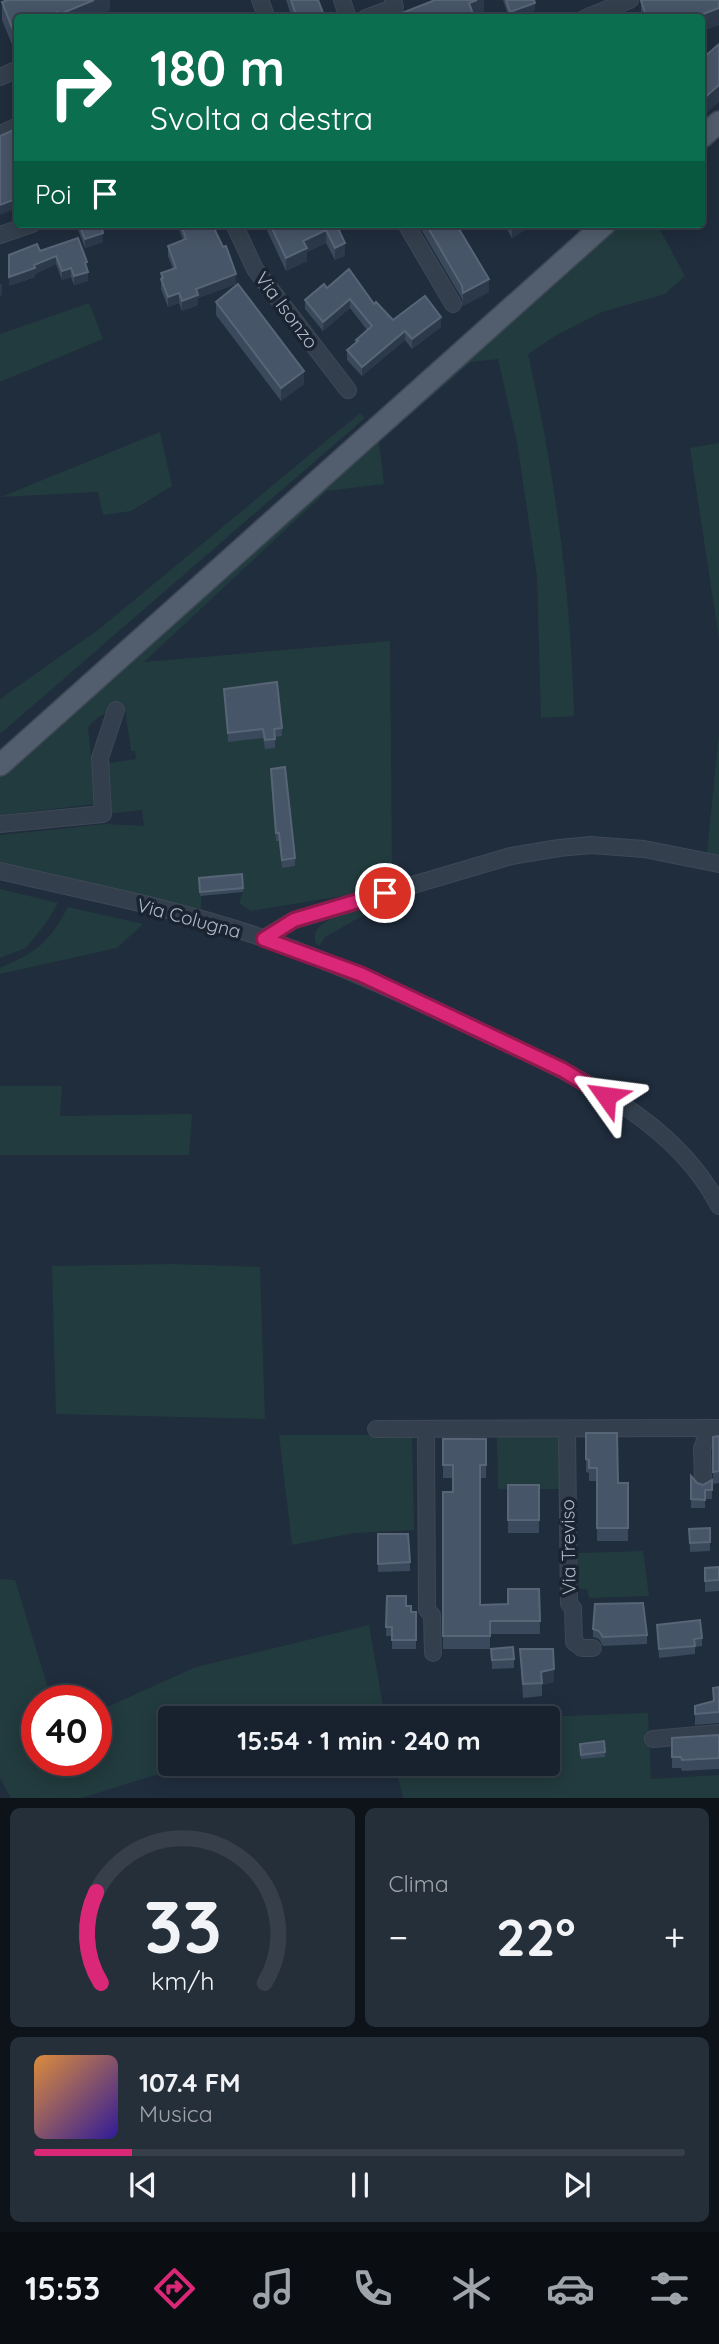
<!DOCTYPE html>
<html lang="it">
<head>
<meta charset="utf-8">
<style>
	body { margin:0; font-family:Quicksand,sans-serif; background:#252f3a; color:#f1f3f6; height:100vh; display:flex; flex-direction:column; font-size:26px; white-space:nowrap }
	* { box-sizing:border-box; margin:0 }
	p { font-size:23px; color:#9fa4aa }
	.icon { flex:none; width:38px; height:38px; fill:none; stroke:currentColor; stroke-width:2; stroke-linecap:round; stroke-linejoin:round }
	.map { position:relative; height:1798px; overflow:hidden }
	.side { display:flex; flex-direction:column; gap:10px; padding:10px; background:#0d1319; flex:1 }
	.side>* { flex:none }
	.banner { position:absolute; left:14px; top:14px; width:691px; height:214px; border-radius:7px; box-shadow:0 4px 18px #0003,0 0 0 2px #363f4a; background:#0b6e4f; color:#fff; overflow:hidden }
	.speed { position:absolute; left:21px; top:1685px; display:flex; gap:14px; font-size:35px; font-weight:700; text-align:center }
	.speed>* { display:grid; place-content:center; width:91px; height:91px; border-radius:50%; background:#18222e; box-shadow:0 4px 18px #0003,0 0 0 2px #363f4a; line-height:1 }
	.speed .limit { border:10px solid #d22; background:#fff; color:#111 }
	.pin { position:absolute; display:grid; place-items:center; width:60px; height:60px; color:#fff; margin:-30px; border:4px solid #fff; border-radius:50%; box-shadow:0 2px 7px #0007 }
	.me { position:absolute; width:77px; margin:-38px; rotate:301deg; stroke-linejoin:round; filter:drop-shadow(0 0 5px #0008) }
	.turn { display:flex; align-items:center; gap:24px; height:147px; padding:0 21px; font-size:32px }
	.turn .icon { width:91px; height:91px; stroke-width:2.5 }
	.turn b { display:block; font-size:49px; line-height:60px }
	.then { display:flex; align-items:center; height:66px; padding:0 21px; background:#0003; gap:14px; font-size:26px }
	.big { font-size:52px; font-weight:700; line-height:1.1 }
	.side .widget { flex:1; display:flex; flex-direction:column; justify-content:center; gap:10px; min-width:0; padding:0 24px; border-radius:10px; background:#252f3a }
	.side .dial { align-items:center; gap:0 }
	.dial svg { height:182px; overflow:visible; fill:none; stroke:#363f4a; stroke-width:7; stroke-linecap:round; text-anchor:middle }
	.dial text { fill:#f1f3f6; stroke:none }
	.song { display:flex; align-items:center; gap:21px }
	.cover { width:84px; height:84px; border-radius:10px; background:linear-gradient(135deg,hsl(30 70% 55%),hsl(250 70% 35%)) }
	.played { height:7px; border-radius:4px; background:linear-gradient(90deg,#db2777 15%,#363f4a 15%) }
	.keys { display:flex; justify-content:space-around; direction:ltr }
	.heat { display:flex; justify-content:space-between; align-items:center; font-size:38px; direction:ltr }
	.side .tiles { flex:1; display:grid; gap:10px; grid-template-columns:1fr 1fr }
	.widget:last-child { grid-column:span 2 }
	.trip { position:absolute; left:158px; top:1706px; width:402px; height:70px; border-radius:7px; background:#18222e; box-shadow:0 4px 18px #0003,0 0 0 2px #363f4a; font-weight:700; line-height:70px; text-align:center }
	.menu { display:flex; height:112px; justify-content:space-around; align-items:center; background:#0a0e12; color:#9fa4aa }
	.menu .icon { width:49px; height:49px }
	.menu .on { color:#db2777 }
	.menu b { font-size:32px; color:#f1f3f6 }
	.map>svg:first-child { display:block }
	.green { fill:#223b3e }
	.lines { fill:none; stroke-linecap:round; stroke-linejoin:round }
	.minor-casing { stroke:#3e4856; stroke-width:18 }
	.major-casing { stroke:#3e4856; stroke-width:24 }
	.minor { stroke:#343f4d; stroke-width:16 }
	.major { stroke:#525e6d; stroke-width:21 }
	.wall { fill:#3b495c }
	.shaded-wall { fill:#2b394b }
	.building { fill:#475568; stroke:#586577; stroke-width:2 }
	.route-casing { stroke:#8e194d; stroke-width:18 }
	.route { stroke:#db2777; stroke-width:12 }
	.labels { text-anchor:middle; stroke-width:7; stroke-linejoin:round; paint-order:stroke }
	.street-label { font-size:19px; fill:#b0b9c9; stroke:#1a2431 }
</style>
</head>
<body>
<div class="map">
<svg width="719" height="1798" viewBox="0 0 719 1798">
	<rect width="100%" height="100%" fill="#202d3d"/>
	<g class="green">
		<path d="M614 224H657L685 276 665 294 602 312 555 336 528 354C555 474 571 593 574 716L541 718 537 577 517 442 498 359 471 362 379 442 384 484 327 491 144 662 390 641 392 864 386 879 384 867 369 868 366 892 251 911 239 903 243 892 201 896V909L0 864V835L106 824 144 826 142 810 109 814 104 764 136 759 135 751H131L125 709C109 711 99 713 88 728L96 804 0 815V771Z"/>
		<polygon points="89,303 103,339 0,382 0,334"/>
		<polygon points="360,413 365,418 0,734 0,700 8,693 98,630"/>
		<polygon points="160,432 172,486 131,511 103,515 98,492 1,497"/>
		<polygon points="719,443 719,639 690,448"/>
		<polygon points="719,732 719,855 707,853"/>
		<polygon points="0,889 58,903 48,920 26,948 0,958"/>
		<path d="M389 901 325 937 319 946 315 942V933C326 913 368 906 389 901Z"/>
		<path d="M68 907 143 924 117 948 0 974V968C38 951 48 944 68 907Z"/>
		<polygon points="0,1086 62,1086 60,1116 192,1114 189,1155 0,1155"/>
		<polygon points="173,1264 260,1267 265,1419 56,1414 52,1266"/>
		<polygon points="279,1435 412,1435 414,1530 354,1533 292,1545"/>
		<polygon points="560,1435 561,1489 498,1489 497,1436"/>
		<polygon points="643,1551 649,1596 589,1598 587,1589 579,1589 578,1553"/>
		<polygon points="0,1579 15,1580 52,1701 37,1701 37,1760 96,1760 96,1712 196,1667 369,1625 384,1712 358,1718 170,1718 170,1764 191,1764 81,1798 11,1798 0,1778"/>
		<polygon points="648,1713 651,1779 719,1775 719,1798 403,1798 395,1764 548,1764 548,1718 506,1718"/>
	</g>
	<g class="lines">
		<g class="minor-casing">
			<g id="minor">
				<polyline points="260,0 267,18"/>
				<polyline points="342,0 348,18"/>
				<polyline points="366,18 395,7 393,0"/>
				<polyline points="585,18 630,0"/>
				<polyline points="0,77 18,69"/>
				<polyline points="0,134 18,126"/>
				<polyline points="234,224 255,269 348,390"/>
				<polyline points="406,224 453,304"/>
				<polyline points="0,235 32,224"/>
				<polyline points="0,824 103,814 100,758 116,710"/>
				<path d="M0 871C89 892 180 909 266 939 346 967 419 1002 495 1038 578 1077 675 1120 719 1206"/>
				<polyline points="264,938 294,920 511,856 559,848 591,845 644,849 719,864"/>
				<polyline points="376,1429 719,1428"/>
				<polyline points="567,1429 569,1604 573,1608 574,1642 582,1648 593,1648"/>
				<polyline points="426,1430 427,1610 432,1615 433,1653"/>
				<polyline points="703,1483 702,1448 705,1442 704,1428"/>
				<polyline points="653,1739 719,1733"/>
			</g>
		</g>
		<g class="major-casing">
			<g id="major">
				<polyline points="702,137 719,122"/>
				<polyline points="0,765 605,224"/>
			</g>
		</g>
		<use href="#minor" class="minor"/>
		<use href="#major" class="major"/>
	</g>
	<g class="wall">
		<polygon points="110,0 110,10 92,18 18,18 13,47 2,20 2,2"/>
		<polygon points="286,0 318,0 325,18 292,18"/>
		<polygon points="503,0 534,0 535,10 516,18 509,18"/>
		<polygon points="719,0 719,25 702,31 702,18 641,18 641,1"/>
		<polygon points="76,224 101,224 103,242 85,248"/>
		<polygon points="177,224 212,224 236,284 198,298 198,305 182,311 179,303 168,307 161,289 161,273 173,269 168,256 168,246 183,240"/>
		<polygon points="264,224 351,224 339,230 345,256 335,260 326,243 307,252 307,261 286,271"/>
		<polygon points="418,224 456,224 489,292 463,306 462,299"/>
		<polygon points="504,224 534,224 512,238"/>
		<polygon points="78,238 87,268 88,281 74,285 71,277 62,280 56,264 35,274 35,277 9,286 40,251"/>
		<polygon points="327,288 374,304 393,320 441,327 412,349 405,340 362,376 347,360 347,350 356,343 356,340 367,330 350,308 323,331 305,309 305,300"/>
		<polygon points="216,302 304,384 281,401 216,315"/>
		<polygon points="224,689 282,728 282,736 275,737 275,748 265,749 263,738 228,742"/>
		<polygon points="271,769 295,858 295,866 282,868 279,841 276,841"/>
		<polygon points="199,878 243,888 243,892 200,896"/>
		<polygon points="586,1433 618,1483 628,1483 628,1541 597,1541 597,1481 589,1481 589,1473 586,1472"/>
		<polygon points="719,1436 719,1483 713,1484 713,1437"/>
		<polygon points="443,1439 486,1439 486,1478 480,1478 480,1605 508,1604 539,1589 540,1634 490,1634 490,1649 443,1649 443,1492 453,1492 453,1478 443,1478"/>
		<polygon points="691,1476 697,1483 703,1485 712,1480 712,1499 705,1499 705,1508 691,1508"/>
		<rect x="508" y="1485" width="31" height="48"/>
		<polygon points="710,1528 710,1551 690,1552 689,1529"/>
		<polygon points="378,1534 410,1562 410,1571 378,1572"/>
		<polygon points="719,1567 719,1591 705,1592 705,1568"/>
		<polygon points="387,1596 406,1606 411,1612 416,1612 416,1649 392,1649 392,1636 386,1636"/>
		<polygon points="657,1625 702,1638 702,1646 695,1647 695,1654 659,1658"/>
		<polygon points="593,1629 647,1635 647,1644 603,1646 599,1639 593,1637"/>
		<polygon points="491,1649 514,1659 514,1668 492,1669"/>
		<polygon points="520,1649 554,1682 542,1685 542,1696 523,1698"/>
		<polygon points="719,1687 719,1723 695,1725 695,1706 713,1701 713,1688"/>
		<polygon points="719,1735 719,1769 682,1771 681,1768 672,1768 672,1738"/>
		<polygon points="580,1744 605,1752 605,1757 581,1759"/>
	</g>
	<g class="shaded-wall">
		<polygon points="94,0 110,0 110,10 92,18 58,18 58,15"/>
		<polygon points="477,0 484,0 484,15 476,18 464,18 469,3"/>
		<polygon points="535,3 535,10 516,18 510,18 510,12"/>
		<polygon points="719,8 719,25 702,31 702,18 693,18"/>
		<polygon points="57,12 57,18 44,18"/>
		<polygon points="18,29 18,46 13,47 13,30"/>
		<polygon points="719,85 719,102 702,117 702,100"/>
		<polygon points="18,198 18,208 0,215 0,205"/>
		<polygon points="334,224 351,224 334,232"/>
		<polygon points="512,224 534,224 512,238"/>
		<polygon points="326,230 326,243 307,252 307,261 286,271 286,258 303,241"/>
		<polygon points="103,233 103,242 85,248 85,239"/>
		<polygon points="345,243 345,256 335,260 335,248"/>
		<polygon points="56,256 56,264 35,274 35,277 9,286 9,277"/>
		<polygon points="71,268 71,277 62,280 62,271"/>
		<polygon points="88,272 88,281 74,285 74,276"/>
		<polygon points="236,274 236,284 198,298 198,305 182,311 182,301 196,289"/>
		<polygon points="489,279 489,292 463,306 463,293"/>
		<polygon points="0,284 2,284 2,295 0,296"/>
		<polygon points="179,293 179,303 168,307 168,297"/>
		<polygon points="350,299 350,308 323,331 323,322"/>
		<polygon points="441,317 441,327 412,349 412,339"/>
		<polygon points="405,331 405,340 362,376 362,367"/>
		<polygon points="304,371 304,384 281,401 281,388"/>
		<polygon points="554,1669 554,1682 542,1685 541,1672"/>
	</g>
	<g class="building">
		<polygon points="8,0 94,0 58,15 57,12 44,18 18,18 18,29 13,30 2,2"/>
		<polygon points="291,0 318,0 325,18 297,18"/>
		<polygon points="435,0 477,0 469,3 473,14 464,18 392,18 392,17"/>
		<polygon points="506,0 534,0 535,3 510,12"/>
		<polygon points="644,0 719,0 719,8 693,18 647,18 641,1"/>
		<polygon points="719,44 719,85 702,100 702,59"/>
		<polygon points="18,128 18,183 15,185 18,192 18,198 0,205 0,136"/>
		<polygon points="79,224 101,224 103,233 85,239"/>
		<polygon points="181,224 212,224 223,247 226,246 236,274 196,289 198,295 182,301 179,293 168,297 161,279 163,278 161,273 176,268 168,246 186,239"/>
		<polygon points="270,224 336,224 345,243 335,248 326,230 303,241 307,248 286,258"/>
		<polygon points="426,224 456,224 489,279 463,293 462,286"/>
		<polygon points="78,238 87,262 85,263 88,272 74,276 71,268 62,271 56,256 34,265 35,268 9,277 9,255 37,244 40,251"/>
		<polygon points="349,269 374,304 376,302 393,320 425,296 441,317 412,339 405,331 362,367 347,350 358,341 356,340 372,326 350,299 323,322 305,300 324,284 327,288"/>
		<polygon points="238,284 304,371 281,388 216,302"/>
		<polygon points="277,682 282,728 274,729 275,739 265,740 263,729 228,733 224,689"/>
		<polygon points="285,767 295,858 282,860 279,833 276,833 271,769"/>
		<polygon points="242,874 243,888 200,892 199,878"/>
		<polygon points="586,1433 617,1433 618,1483 628,1483 628,1528 597,1528 597,1468 589,1468 589,1460 586,1459"/>
		<polygon points="719,1436 719,1471 713,1472 713,1437"/>
		<polygon points="443,1439 486,1439 486,1465 480,1465 480,1605 508,1604 508,1589 539,1589 540,1621 490,1621 490,1636 443,1636 443,1492 453,1492 453,1465 443,1465"/>
		<polygon points="691,1476 697,1483 703,1485 712,1480 712,1490 705,1490 705,1500 691,1499"/>
		<rect x="508" y="1485" width="31" height="35"/>
		<polygon points="710,1528 710,1542 690,1543 689,1529"/>
		<polygon points="378,1534 408,1534 410,1562 378,1564"/>
		<polygon points="719,1567 719,1580 705,1581 705,1568"/>
		<polygon points="387,1596 406,1596 406,1606 411,1606 411,1612 416,1612 416,1640 392,1640 392,1627 386,1627"/>
		<polygon points="643,1603 647,1635 603,1637 599,1631 593,1629 595,1604"/>
		<polygon points="700,1620 702,1638 694,1639 695,1646 659,1649 657,1625"/>
		<polygon points="513,1647 514,1659 492,1660 491,1649"/>
		<polygon points="520,1649 553,1649 554,1669 541,1672 542,1683 523,1684"/>
		<polygon points="719,1687 719,1712 695,1714 695,1706 714,1701 713,1688"/>
		<polygon points="719,1735 719,1758 682,1760 681,1757 672,1757 672,1738"/>
		<polygon points="604,1741 605,1752 581,1755 580,1744"/>
	</g>
	<g class="lines">
		<g class="route-casing">
			<polyline id="route" points="385,893 294,920 264,939 360,974 563,1070 606,1096"/>
		</g>
		<use href="#route" class="route"/>
	</g>
	<g class="labels">
		<g class="street-label">
			<text transform="translate(287 310) rotate(53)" y="7">Via Isonzo</text>
			<text transform="translate(189 918) rotate(15)" y="7">Via Colugna</text>
			<text transform="translate(568 1547) rotate(-91)" y="7">Via Treviso</text>
		</g>
	</g>
</svg>
<div class="speed"><div class="limit">40</div></div>
<div class="pin" style="left:385px;top:893px;background:#d93025"><svg class="icon" aria-label="arrive" viewBox="0 0 24 24"><path d="M6 21V4h12l-3 4 3 4H6"/></svg></div>
<svg class="me" style="left:606px;top:1096px" viewBox="-20 -20 40 40"><path d="M0-17L14 15 0 8-14 15z" fill="#db2777" stroke="#fff" stroke-width="4"/></svg>
<div class="trip">15:54 · 1 min · 240 m</div>
<div class="banner">
<div class="turn"><svg class="icon" aria-label="right" viewBox="0 0 24 24"><path d="M7 20v-9h11M14 6l5 5-5 5"/></svg><div><b>180 m</b>Svolta a destra</div></div>
<div class="then">Poi<svg class="icon" aria-label="arrive" viewBox="0 0 24 24"><path d="M6 21V4h12l-3 4 3 4H6"/></svg></div>
</div>
</div>
<section class="side">
<div class="tiles">
<div class="widget dial"><svg viewBox="0 0 100 80">
<path d="M14 69A42 42 0 1 1 86 69"/>
<path d="M14 69A42 42 0 0 1 12 29" stroke="#db2777"/>
<text x="50" y="56" font-size="32" font-weight="700">33</text>
<text x="50" y="72" font-size="11">km/h</text>
</svg></div>
<div class="widget"><p>Clima</p>
<div class="heat"><a>−</a><b class="big">22°</b><a>+</a></div>
</div>
<div class="widget">
<div class="song"><i class="cover"></i><div><b>107.4 FM</b><p>Musica</p></div></div>
<div class="played"></div>
<div class="keys"><svg class="icon" aria-label="previous" viewBox="0 0 24 24"><path d="M18 5L8 12l10 7zM5 5v14"/></svg><svg class="icon" aria-label="pause" viewBox="0 0 24 24"><path d="M8 5v14M16 5v14"/></svg><svg class="icon" aria-label="next" viewBox="0 0 24 24"><path d="M6 5l10 7-10 7zM19 5v14"/></svg></div>
</div>
</div>
</section>
<nav class="menu">
<b>15:53</b>
<svg class="icon on" aria-label="directions" viewBox="0 0 24 24"><path d="M12 3l9 9-9 9-9-9zM9 14v-3h6M13 9l2 2-2 2"/></svg>
<svg class="icon" aria-label="music" viewBox="0 0 24 24"><path d="M9 18V5l10-2v13"/><circle cx="6" cy="18" r="3"/><circle cx="16" cy="16" r="3"/></svg>
<svg class="icon" aria-label="phone" viewBox="0 0 24 24"><path d="M5 4h4l2 5-3 2q2 4 5 5l2-3 5 2v4C11 20 4 13 5 4z"/></svg>
<svg class="icon" aria-label="climate" viewBox="0 0 24 24"><path d="M12 3v18M4 7l16 10M4 17L20 7"/></svg>
<svg class="icon" aria-label="car" viewBox="0 0 24 24"><path d="M5 17H2v-5l4-1 3-4h7l3 4 3 1v5h-3M9 17h6M6 11h13"/><circle cx="7" cy="17" r="2"/><circle cx="17" cy="17" r="2"/></svg>
<svg class="icon" aria-label="filters" viewBox="0 0 24 24"><path d="M4 7h16M4 17h16"/><circle cx="9" cy="7" r="2"/><circle cx="15" cy="17" r="2"/></svg>
</nav>
</body>
</html>
